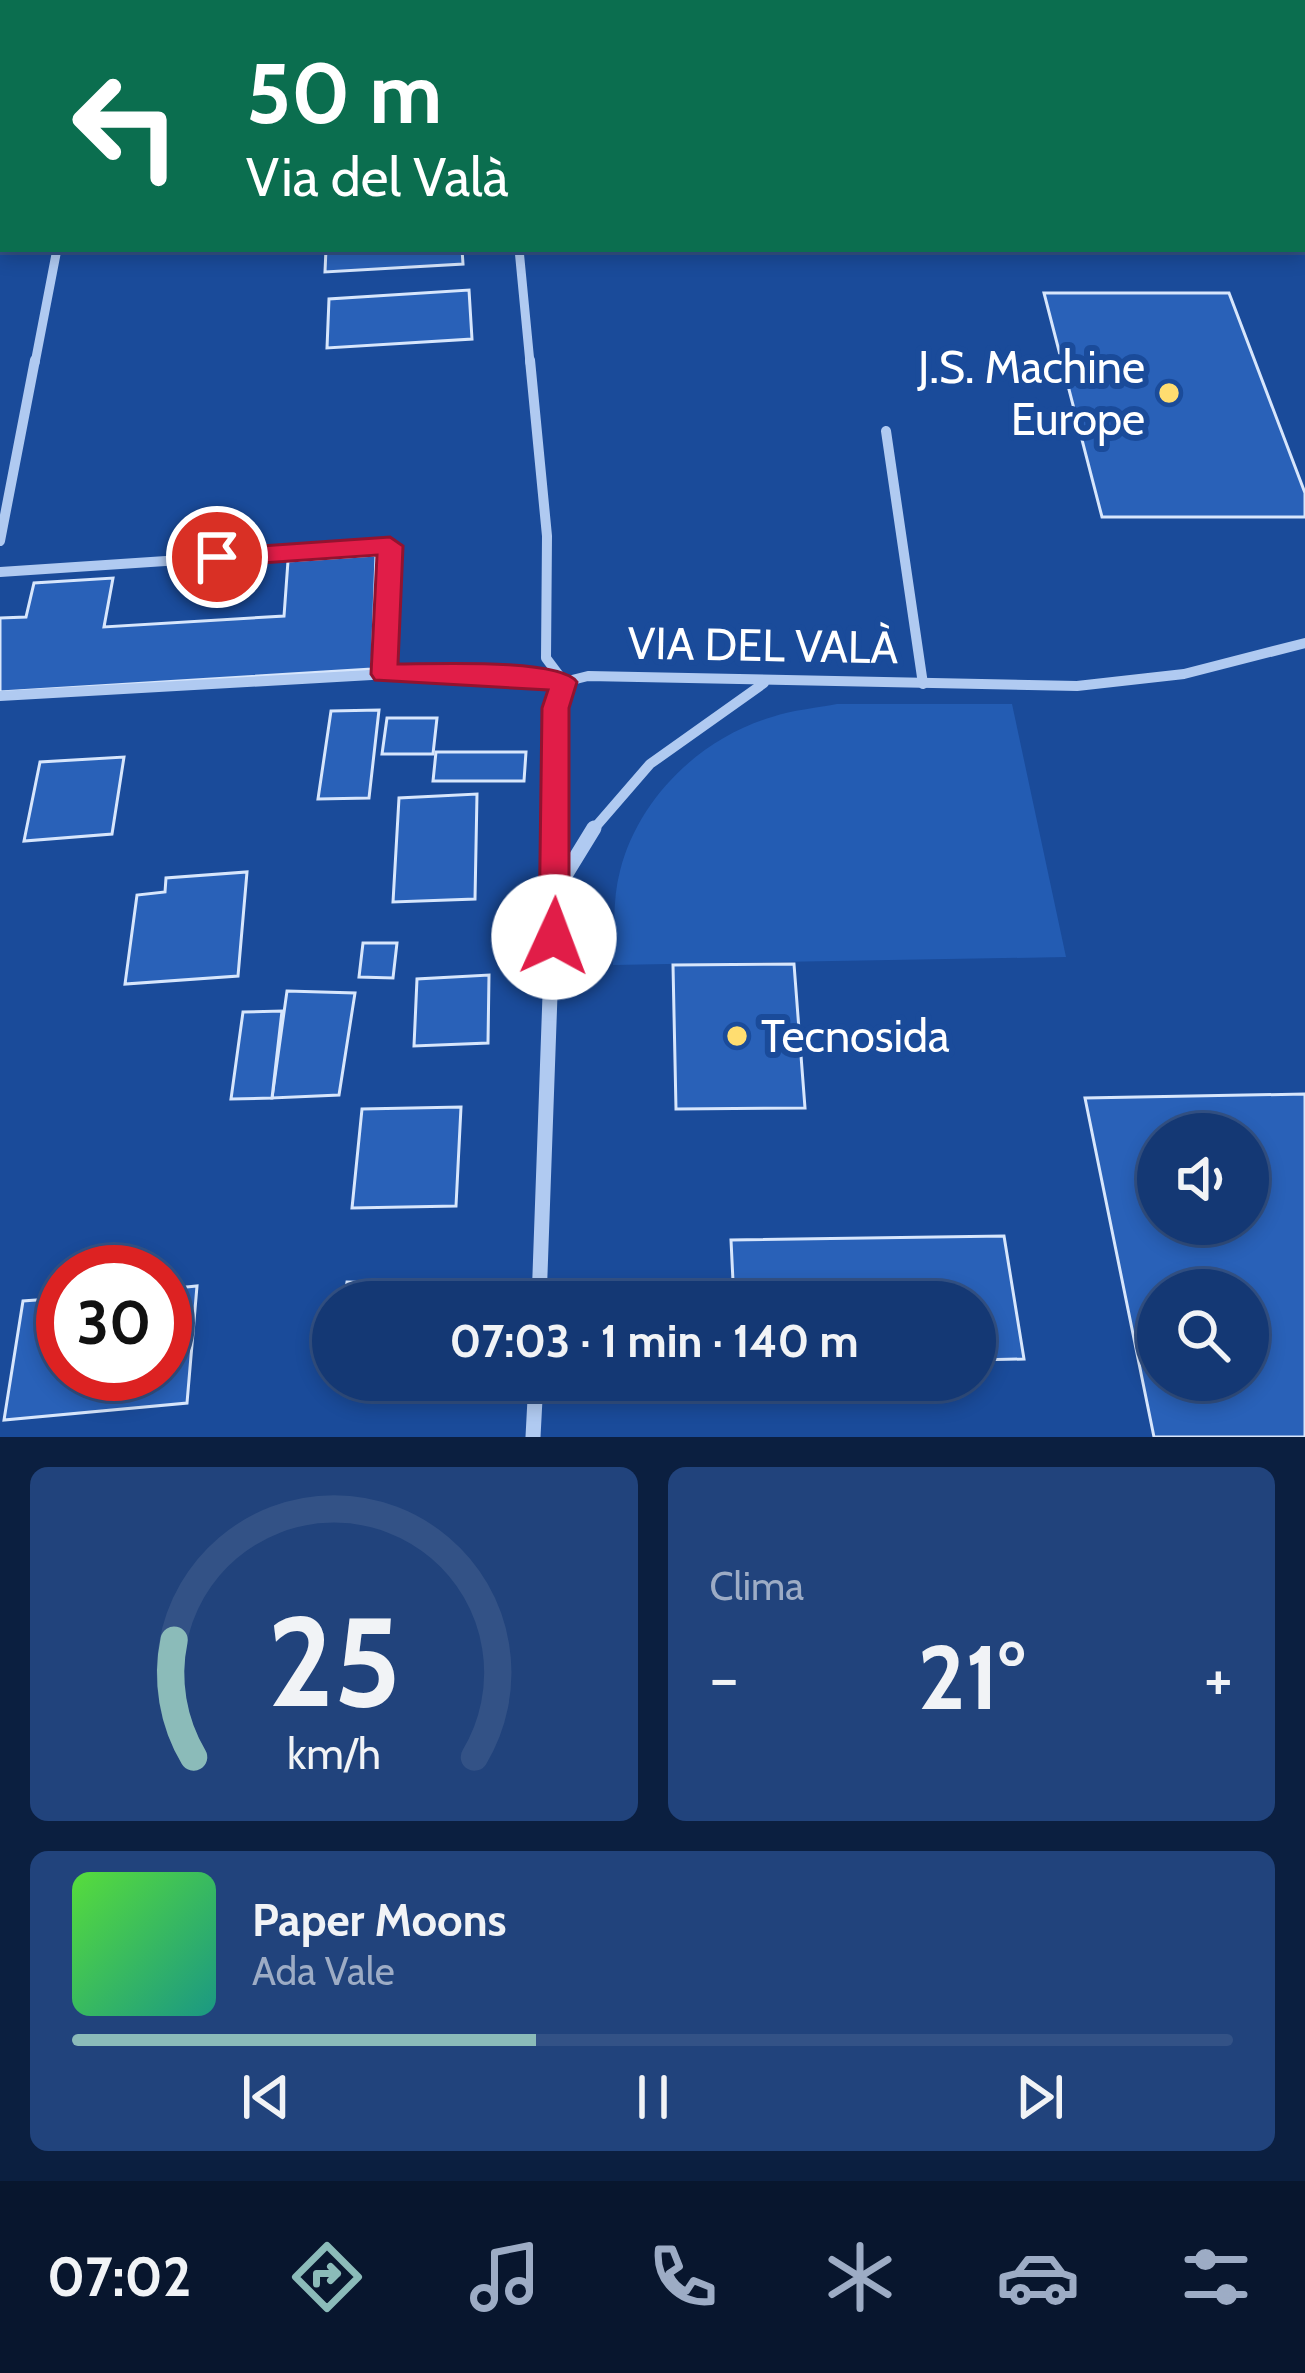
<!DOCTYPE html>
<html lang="it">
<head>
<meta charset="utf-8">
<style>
	body { margin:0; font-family:Cabin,sans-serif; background:#21437c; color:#f1f3f6; height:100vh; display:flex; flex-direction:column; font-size:45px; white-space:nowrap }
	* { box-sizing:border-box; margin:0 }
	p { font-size:39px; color:#9dacc5 }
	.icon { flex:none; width:66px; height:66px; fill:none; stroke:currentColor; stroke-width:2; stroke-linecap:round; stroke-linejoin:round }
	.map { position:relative; height:1437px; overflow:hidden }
	.details { display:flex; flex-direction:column; gap:30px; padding:30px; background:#0b1f40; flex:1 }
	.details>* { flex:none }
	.banner { position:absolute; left:0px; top:0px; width:1305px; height:252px; box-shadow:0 6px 18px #0003,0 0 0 3px #335286; background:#0b6e4f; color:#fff; overflow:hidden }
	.buttons { position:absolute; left:1137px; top:1113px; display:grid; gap:24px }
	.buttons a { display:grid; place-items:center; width:132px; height:132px; border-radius:50%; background:#143874; box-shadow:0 6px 18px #0003,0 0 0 3px #335286; font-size:60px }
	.speed { position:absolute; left:36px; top:1245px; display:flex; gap:24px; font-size:60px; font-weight:700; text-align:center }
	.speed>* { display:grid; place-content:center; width:156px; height:156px; border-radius:50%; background:#143874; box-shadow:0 6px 18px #0003,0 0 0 3px #335286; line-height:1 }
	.speed .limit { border:18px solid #d22; background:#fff; color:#111 }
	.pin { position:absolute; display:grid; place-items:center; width:102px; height:102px; color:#fff; margin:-51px; border:6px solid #fff; border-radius:50%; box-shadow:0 3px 12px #0007 }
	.me { position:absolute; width:132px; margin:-66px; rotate:2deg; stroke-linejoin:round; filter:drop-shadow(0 0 9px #0008) }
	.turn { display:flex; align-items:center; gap:42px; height:252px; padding:0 48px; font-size:54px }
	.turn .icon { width:156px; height:156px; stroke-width:2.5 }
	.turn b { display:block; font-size:84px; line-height:102px }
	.big { font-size:90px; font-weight:800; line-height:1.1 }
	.details .widget { flex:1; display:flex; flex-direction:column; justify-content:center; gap:18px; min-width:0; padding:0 42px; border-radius:18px; background:#21437c }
	.details .dial { align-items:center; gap:0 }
	.dial svg { height:312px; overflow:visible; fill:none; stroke:#335286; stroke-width:7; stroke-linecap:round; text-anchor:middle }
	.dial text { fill:#f1f3f6; stroke:none }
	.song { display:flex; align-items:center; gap:36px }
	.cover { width:144px; height:144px; border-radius:18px; background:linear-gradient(135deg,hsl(110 70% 55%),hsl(170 70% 35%)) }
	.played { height:12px; border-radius:6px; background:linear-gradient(90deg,#8bbbb9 40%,#335286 40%) }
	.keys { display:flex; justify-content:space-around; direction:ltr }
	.heat { display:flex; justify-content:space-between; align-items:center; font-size:66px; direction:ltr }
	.details .tiles { flex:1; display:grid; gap:30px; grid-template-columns:1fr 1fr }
	.widget:last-child { grid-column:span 2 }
	.trip { position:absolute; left:312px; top:1281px; width:684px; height:120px; border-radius:60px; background:#143874; box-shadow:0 6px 18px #0003,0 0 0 3px #335286; font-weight:800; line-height:120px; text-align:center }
	.tabs { display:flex; height:192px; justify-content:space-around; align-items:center; background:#08162e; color:#9dacc5 }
	.tabs .icon { width:84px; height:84px }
	.tabs .active { color:#8bbbb9 }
	.tabs b { font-size:54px; color:#f1f3f6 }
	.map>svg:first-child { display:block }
	.green { fill:#235cb3 }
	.building { fill:#2961b8; stroke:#d7e6fc; stroke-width:3; fill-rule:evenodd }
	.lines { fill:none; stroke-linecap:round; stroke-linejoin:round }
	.path { stroke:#b0caf1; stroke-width:6; stroke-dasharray:4.5 6; stroke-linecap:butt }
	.street-far2 { stroke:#b0caf1; stroke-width:9 }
	.street-far1 { stroke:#b0caf1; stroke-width:10 }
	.street { stroke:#b0caf1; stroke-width:15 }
	.route { fill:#e11d48; stroke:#92132f; stroke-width:3 }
	.poi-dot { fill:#ffdd70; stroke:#1a4b9a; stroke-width:4.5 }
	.labels { text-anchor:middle; stroke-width:12; stroke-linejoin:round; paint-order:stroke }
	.poi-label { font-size:45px; fill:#fff; stroke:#1a4b9a; text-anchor:end }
	.street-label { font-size:45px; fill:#fff; stroke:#1a4b9a }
</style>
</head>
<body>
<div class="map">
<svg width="1305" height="1437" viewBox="0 0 1305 1437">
	<rect width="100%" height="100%" fill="#1a4b9a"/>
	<path class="green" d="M837 704H1012L1066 957 613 965C615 935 612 900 620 871 638 799 700 738 772 717 793 710 816 708 837 704Z"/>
	<g class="building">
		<polygon points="326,249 462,249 463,264 325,272"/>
		<polygon points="469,290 472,339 327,348 329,299"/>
		<polygon points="1044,293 1229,293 1305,493 1305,517 1102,517"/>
		<polygon points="376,555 372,669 0,692 0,618 26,617 34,583 113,578 104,627 284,616 288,561"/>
		<polygon points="379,710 369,798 318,799 331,711"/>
		<polygon points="387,718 437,718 433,754 382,754"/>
		<polygon points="436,752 526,752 524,781 433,781"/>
		<polygon points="124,757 112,834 24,841 40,762"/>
		<polygon points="477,794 475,899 393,902 399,798"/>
		<polygon points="247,872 238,976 125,984 137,895 165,892 166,878"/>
		<polygon points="363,943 397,943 393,978 359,977"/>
		<polygon points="794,964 805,1108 676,1109 673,965"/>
		<polygon points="489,975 488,1043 414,1046 417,979"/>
		<polygon points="287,991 355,993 339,1095 272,1098"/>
		<polygon points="282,1011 272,1098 231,1099 243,1012"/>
		<path d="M1305 1094V1437H1154L1085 1098ZM1158 1134H1248V1224H1158ZM1158 1290H1248V1380H1158Z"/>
		<polygon points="461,1107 456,1206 352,1208 362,1109"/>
		<polygon points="1004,1236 1024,1359 975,1360 975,1302 734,1302 731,1240"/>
		<polygon points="347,1282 434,1284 432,1302 344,1302"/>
		<polygon points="197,1286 187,1403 4,1420 23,1301 63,1298 63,1374 165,1374 165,1289"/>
		<polygon points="346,1380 458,1380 456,1394 345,1392"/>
	</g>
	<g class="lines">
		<polyline class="path" points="1085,3 1114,0"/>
		<g class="street-far2">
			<polyline points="519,249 530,363"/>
			<polyline points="35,363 57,249"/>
		</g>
		<g class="street-far1">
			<polyline points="530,360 547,536 546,658 564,682"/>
			<polyline points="886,431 923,684"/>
			<polyline points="0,541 35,360"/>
			<polyline points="0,572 390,546 384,673"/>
			<polyline points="0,696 424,672 564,682 588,676 1077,686 1184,674 1305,643"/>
			<polyline points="556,831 556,708 564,682"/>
			<polyline points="592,831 650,764 764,683"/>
		</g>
		<g class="street">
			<polyline points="556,890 594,828"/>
			<polyline points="539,1302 556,828"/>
			<polyline points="533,1437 536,1380"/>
		</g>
	</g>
	<path class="route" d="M390 537 403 546 398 664C431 664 560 658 577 682L569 708V937L565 946 554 949 543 946 539 937 542 708 548 690 375 680 371 674 377 555 217 566 204 557 217 549Z"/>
	<g class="poi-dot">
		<circle cx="1169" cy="393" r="12"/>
		<circle cx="737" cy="1036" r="12"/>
	</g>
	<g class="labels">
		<g class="poi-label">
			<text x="1145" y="383">J.S. Machine<tspan x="1145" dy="52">Europe</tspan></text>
			<text x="761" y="1052" text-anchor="start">Tecnosida</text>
		</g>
		<g class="street-label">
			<text transform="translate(763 645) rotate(1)" y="16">VIA DEL VALÀ</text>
		</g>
	</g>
</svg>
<div class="buttons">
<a><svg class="icon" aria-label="sound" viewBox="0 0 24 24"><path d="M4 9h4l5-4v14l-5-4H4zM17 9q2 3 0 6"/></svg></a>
<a><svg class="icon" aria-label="search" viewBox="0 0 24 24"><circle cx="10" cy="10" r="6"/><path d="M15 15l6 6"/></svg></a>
</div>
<div class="speed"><div class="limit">30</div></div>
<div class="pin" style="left:217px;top:557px;background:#d93025"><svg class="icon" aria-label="arrive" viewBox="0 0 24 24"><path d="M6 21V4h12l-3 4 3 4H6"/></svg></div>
<svg class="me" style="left:554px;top:937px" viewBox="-20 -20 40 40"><circle r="19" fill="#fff"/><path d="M0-13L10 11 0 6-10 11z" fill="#e11d48"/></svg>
<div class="trip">07:03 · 1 min · 140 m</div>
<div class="banner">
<div class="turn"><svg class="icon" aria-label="left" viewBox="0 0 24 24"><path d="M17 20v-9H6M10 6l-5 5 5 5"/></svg><div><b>50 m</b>Via del Valà</div></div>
</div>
</div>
<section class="details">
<div class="tiles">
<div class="widget dial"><svg viewBox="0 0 100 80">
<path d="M14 69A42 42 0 1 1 86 69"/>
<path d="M14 69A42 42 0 0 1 9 39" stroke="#8bbbb9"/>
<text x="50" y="56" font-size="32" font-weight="700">25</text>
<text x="50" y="72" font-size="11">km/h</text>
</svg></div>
<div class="widget"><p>Clima</p>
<div class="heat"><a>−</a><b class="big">21°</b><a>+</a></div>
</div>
<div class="widget">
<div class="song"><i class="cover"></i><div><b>Paper Moons</b><p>Ada Vale</p></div></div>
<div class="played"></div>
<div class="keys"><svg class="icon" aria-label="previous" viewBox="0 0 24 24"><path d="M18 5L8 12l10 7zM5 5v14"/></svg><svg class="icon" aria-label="pause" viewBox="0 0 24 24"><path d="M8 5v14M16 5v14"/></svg><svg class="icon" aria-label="next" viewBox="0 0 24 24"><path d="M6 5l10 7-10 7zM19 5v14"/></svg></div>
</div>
</div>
</section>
<nav class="tabs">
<b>07:02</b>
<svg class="icon active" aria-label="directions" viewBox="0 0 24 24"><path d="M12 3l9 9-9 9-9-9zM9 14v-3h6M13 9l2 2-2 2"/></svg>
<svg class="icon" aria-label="music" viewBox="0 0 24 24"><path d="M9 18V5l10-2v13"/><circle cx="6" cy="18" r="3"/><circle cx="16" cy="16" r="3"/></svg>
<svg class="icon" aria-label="phone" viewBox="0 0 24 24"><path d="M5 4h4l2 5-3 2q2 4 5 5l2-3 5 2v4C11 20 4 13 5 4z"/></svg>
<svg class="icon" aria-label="climate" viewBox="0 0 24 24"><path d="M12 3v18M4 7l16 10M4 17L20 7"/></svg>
<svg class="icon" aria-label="car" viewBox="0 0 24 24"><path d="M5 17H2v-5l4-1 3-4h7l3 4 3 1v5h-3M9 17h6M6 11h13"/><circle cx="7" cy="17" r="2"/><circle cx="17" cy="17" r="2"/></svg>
<svg class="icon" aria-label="filters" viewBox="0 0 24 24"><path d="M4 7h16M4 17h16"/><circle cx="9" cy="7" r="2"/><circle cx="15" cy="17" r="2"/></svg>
</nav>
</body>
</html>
